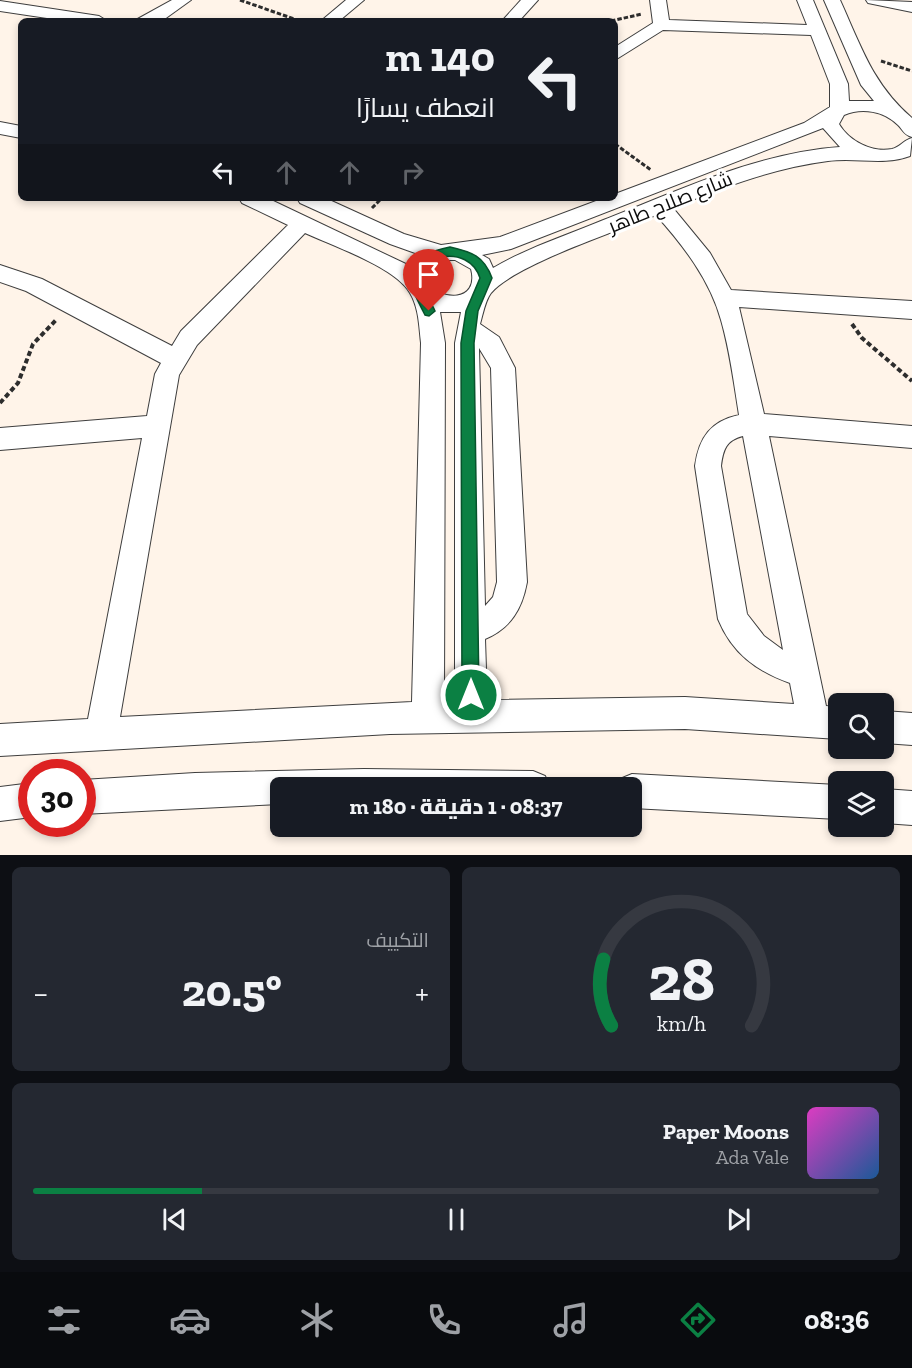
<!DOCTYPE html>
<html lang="ar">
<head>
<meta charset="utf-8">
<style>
	body { margin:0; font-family:"Zilla Slab",Cairo,serif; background:#242831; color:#f1f3f6; direction:rtl; height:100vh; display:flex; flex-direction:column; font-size:22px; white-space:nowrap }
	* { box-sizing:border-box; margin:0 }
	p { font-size:20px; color:#9ea1a6 }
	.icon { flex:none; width:33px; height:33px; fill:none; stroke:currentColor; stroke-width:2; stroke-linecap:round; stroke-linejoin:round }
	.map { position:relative; height:855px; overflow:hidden; direction:ltr }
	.drawer { display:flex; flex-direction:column; gap:12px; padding:12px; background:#0d0f14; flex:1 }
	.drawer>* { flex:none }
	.banner { position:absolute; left:18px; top:18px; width:600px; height:183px; border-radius:9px; box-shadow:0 3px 9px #0003; direction:rtl; background:#171b24; color:#f1f3f6; overflow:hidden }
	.controls { position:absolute; left:828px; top:693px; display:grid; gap:12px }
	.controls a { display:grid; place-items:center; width:66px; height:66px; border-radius:9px; background:#171b24; box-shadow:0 3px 9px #0003; font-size:30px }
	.speed { position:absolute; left:18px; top:759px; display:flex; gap:12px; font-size:30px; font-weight:700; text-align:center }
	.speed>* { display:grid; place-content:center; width:78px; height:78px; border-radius:50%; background:#171b24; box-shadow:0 3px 9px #0003; line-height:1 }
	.speed .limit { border:9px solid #d22; background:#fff; color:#111 }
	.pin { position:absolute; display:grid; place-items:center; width:51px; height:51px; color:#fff; margin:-62px -26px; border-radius:50% 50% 50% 0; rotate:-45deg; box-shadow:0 0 6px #0007 }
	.pin .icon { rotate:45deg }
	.me { position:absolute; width:66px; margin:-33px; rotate:0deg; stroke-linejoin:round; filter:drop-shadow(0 0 4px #0008) }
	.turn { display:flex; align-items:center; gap:21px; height:126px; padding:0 24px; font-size:27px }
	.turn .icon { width:78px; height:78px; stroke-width:2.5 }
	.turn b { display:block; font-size:42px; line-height:51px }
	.lanes { display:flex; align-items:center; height:57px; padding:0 24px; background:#0003; justify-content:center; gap:30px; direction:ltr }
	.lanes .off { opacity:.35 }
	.big { font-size:45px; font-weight:800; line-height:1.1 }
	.drawer .card { flex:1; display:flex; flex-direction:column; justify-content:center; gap:9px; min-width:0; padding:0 21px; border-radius:9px; background:#242831 }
	.drawer .dial { align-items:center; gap:0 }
	.dial svg { height:156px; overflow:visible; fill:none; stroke:#363941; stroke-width:7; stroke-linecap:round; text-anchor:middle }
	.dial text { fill:#f1f3f6; stroke:none }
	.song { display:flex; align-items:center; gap:18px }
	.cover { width:72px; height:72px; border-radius:9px; background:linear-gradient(135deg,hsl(310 70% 55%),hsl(210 70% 35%)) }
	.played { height:6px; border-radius:3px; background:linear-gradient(90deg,#0b8043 20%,#363941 20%) }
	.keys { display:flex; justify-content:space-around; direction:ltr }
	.heat { display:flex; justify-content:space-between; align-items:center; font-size:33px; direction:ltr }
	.drawer .tiles { flex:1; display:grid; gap:12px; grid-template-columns:1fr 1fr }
	.card:last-child { grid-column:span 2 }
	.trip { position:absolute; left:270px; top:777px; width:372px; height:60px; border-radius:9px; background:#171b24; box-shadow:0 3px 9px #0003; font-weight:800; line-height:60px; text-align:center; direction:rtl }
	.menu { display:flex; height:96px; justify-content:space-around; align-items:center; background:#090b0e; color:#9ea1a6 }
	.menu .icon { width:42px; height:42px }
	.menu .active { color:#0b8043 }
	.menu b { font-size:27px; color:#f1f3f6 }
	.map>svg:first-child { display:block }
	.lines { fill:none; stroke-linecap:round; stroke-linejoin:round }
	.minor-casing { stroke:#3e3e3e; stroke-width:2 }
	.path-far1 { stroke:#2d2d2d; stroke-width:3; stroke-dasharray:4.5 2; stroke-linecap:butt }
	.path { stroke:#2d2d2d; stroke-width:4; stroke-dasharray:5 3; stroke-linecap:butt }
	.minor { fill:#fff; fill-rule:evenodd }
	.route { fill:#0b8043; stroke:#07532c; stroke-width:1.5 }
	.labels { text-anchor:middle; stroke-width:6; stroke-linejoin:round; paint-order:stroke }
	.street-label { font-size:20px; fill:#0b0b0b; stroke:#fff }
</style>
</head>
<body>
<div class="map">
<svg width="912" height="855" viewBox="0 0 912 855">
	<rect width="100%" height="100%" fill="#fff4e9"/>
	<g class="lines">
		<g class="minor-casing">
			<g id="minor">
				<polygon points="172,0 191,0 166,18 134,21"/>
				<polygon points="346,0 364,0 339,21 321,21"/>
				<polygon points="521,0 538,0 519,21 502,21"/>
				<path d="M650 0H666L669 20 807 25 797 0H813L848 84 849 101H874L861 85 824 0H840C861 46 873 85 912 118V137C904 135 903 130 898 125 884 111 862 107 844 115L839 124C849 141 872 153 892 149 900 147 904 140 912 138L910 156C883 166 856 157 828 161 774 168 723 187 673 208L710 253 731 290 912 301V319L739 307 764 414 912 426V448L769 436 826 706 838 707V739L685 729 390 734 0 756V724L88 719 142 438 0 450V428L147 416 155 374 161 363 26 291 0 282V265L42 279 172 346 181 331 288 225 242 203 239 198H267L408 265 418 254 390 244 300 203 297 198H325L404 234 441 245 500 237 604 198H615V194L804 123 830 107V84L811 35 663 30 615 60V47L653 23ZM823 128 840 147C756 153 678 191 601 221 565 236 527 248 493 268L489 259 482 255 511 249ZM656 215C683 245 710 280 721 320 730 351 734 384 739 415 711 421 699 437 695 466L718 619C732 653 756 671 790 683L794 704 685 697 487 700 485 639C511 628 522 609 527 582L515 368 499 337 480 324C483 314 485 301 491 293 514 265 618 231 656 215ZM305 233C333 246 395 267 410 293 419 308 419 326 421 343L412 702 120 717 179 375 197 345ZM444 260H455L471 269C480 302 440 303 425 280L427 271ZM440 312H461L455 343V701H444L445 343ZM479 348 491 368 497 582 493 597 485 606ZM743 436 783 650 764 636 747 614 721 466C723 450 726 440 743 436Z"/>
				<polygon points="866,0 912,2 912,12 868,3"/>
				<polygon points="0,1 99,16 107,21 67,21 0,11"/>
				<polygon points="0,122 21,126 21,138 0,134"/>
				<polygon points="884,711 912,713 912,745 884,743"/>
				<polygon points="364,769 533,771 545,776 550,788 280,788 280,804 82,814 82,780 195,773"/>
				<polygon points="632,774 838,785 838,819 632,808 632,788 617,788 620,779"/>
				<polygon points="32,783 32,817 0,821 0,787"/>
				<polygon points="884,789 912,791 912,825 884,823"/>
			</g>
		</g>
		<g class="path-far1">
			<polyline points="240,0 300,21"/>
			<polyline points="611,21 642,14"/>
			<polyline points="881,61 912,71"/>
			<polyline points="615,144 651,170"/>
			<polyline points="372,208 382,198"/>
		</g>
		<g class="path">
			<polyline points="852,324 862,338 912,381"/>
			<polyline points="0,403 18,383 33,344 57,319"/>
		</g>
		<use href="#minor" class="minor"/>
	</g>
	<path class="route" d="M450 247C472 252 484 256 492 278L478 311 474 343 479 695 477 701 471 704 465 701 462 695 461 343 466 311 480 278C468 242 414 256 420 282 423 291 431 302 435 311L429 316 425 315C404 275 398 258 450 247Z"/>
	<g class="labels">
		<g class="street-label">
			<text transform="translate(670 202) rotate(-22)" y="7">شارع صلاح طاهر</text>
		</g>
	</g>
</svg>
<div class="controls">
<a><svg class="icon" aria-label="search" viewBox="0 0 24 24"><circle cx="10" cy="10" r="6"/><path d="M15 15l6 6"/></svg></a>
<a><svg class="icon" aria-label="layers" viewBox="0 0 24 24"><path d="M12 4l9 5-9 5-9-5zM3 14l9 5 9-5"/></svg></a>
</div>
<div class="speed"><div class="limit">30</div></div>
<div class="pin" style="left:429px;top:311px;background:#d93025"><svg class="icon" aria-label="arrive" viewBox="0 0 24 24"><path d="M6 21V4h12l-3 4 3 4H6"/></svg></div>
<svg class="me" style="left:471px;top:695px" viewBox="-20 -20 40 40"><circle r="17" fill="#0b8043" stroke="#fff" stroke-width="3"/><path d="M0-11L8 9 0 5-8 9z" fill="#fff"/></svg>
<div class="trip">08:37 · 1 دقيقة · 180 m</div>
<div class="banner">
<div class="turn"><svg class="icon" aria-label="left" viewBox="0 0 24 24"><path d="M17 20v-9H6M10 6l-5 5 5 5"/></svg><div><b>140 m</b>انعطف يسارًا</div></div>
<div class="lanes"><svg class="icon" aria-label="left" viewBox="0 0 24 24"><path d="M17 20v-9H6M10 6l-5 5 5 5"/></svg><svg class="icon off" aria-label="ahead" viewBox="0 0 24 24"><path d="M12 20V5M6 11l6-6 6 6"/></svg><svg class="icon off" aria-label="ahead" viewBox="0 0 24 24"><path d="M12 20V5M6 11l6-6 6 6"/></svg><svg class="icon off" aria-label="right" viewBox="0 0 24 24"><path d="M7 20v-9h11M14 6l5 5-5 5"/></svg></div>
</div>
</div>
<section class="drawer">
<div class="tiles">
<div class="card dial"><svg viewBox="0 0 100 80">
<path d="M14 69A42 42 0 1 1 86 69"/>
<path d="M14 69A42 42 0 0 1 10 35" stroke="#0b8043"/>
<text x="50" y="56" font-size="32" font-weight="700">28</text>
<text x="50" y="72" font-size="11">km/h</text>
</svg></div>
<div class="card"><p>التكييف</p>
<div class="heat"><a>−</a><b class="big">20.5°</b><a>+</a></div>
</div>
<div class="card">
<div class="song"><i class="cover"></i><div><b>Paper Moons</b><p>Ada Vale</p></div></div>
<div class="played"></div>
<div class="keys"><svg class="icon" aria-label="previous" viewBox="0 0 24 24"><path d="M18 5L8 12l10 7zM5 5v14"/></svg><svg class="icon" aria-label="pause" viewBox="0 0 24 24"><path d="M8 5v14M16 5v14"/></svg><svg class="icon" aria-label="next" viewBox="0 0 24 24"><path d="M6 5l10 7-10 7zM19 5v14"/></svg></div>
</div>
</div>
</section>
<nav class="menu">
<b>08:36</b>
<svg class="icon active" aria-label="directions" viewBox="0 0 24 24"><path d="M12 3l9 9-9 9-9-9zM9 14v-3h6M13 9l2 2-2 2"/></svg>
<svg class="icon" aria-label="music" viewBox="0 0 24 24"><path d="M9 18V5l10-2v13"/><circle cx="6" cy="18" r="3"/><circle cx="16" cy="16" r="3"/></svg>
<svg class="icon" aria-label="phone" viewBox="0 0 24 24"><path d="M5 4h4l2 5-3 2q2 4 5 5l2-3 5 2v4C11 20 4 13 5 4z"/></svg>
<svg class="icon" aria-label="climate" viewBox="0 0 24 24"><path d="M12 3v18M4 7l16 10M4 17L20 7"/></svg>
<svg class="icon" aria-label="car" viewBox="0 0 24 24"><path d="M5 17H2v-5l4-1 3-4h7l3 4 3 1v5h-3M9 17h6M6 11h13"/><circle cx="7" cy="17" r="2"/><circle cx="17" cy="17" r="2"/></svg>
<svg class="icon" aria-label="filters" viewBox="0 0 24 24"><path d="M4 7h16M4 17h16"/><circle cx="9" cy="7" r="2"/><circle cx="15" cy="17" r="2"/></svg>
</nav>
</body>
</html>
